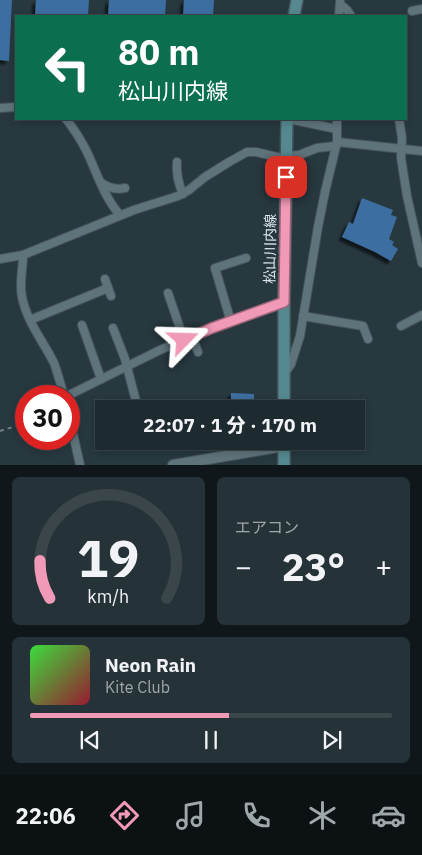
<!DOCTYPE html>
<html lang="ja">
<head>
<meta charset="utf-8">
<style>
	body { margin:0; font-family:"IBM Plex Sans","Noto Sans JP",sans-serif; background:#253237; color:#f1f3f6; height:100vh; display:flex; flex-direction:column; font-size:19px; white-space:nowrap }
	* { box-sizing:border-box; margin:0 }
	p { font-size:16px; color:#a0a7aa }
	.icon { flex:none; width:28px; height:28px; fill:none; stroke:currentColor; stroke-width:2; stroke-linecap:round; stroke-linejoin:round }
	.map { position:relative; height:465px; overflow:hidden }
	.side { display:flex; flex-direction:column; gap:12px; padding:12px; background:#10171a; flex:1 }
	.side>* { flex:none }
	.top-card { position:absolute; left:15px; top:15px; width:392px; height:105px; border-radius:0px; box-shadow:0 2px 8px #0003,0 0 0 1px #3b464b; background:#0b6e4f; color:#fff; overflow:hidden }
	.speed { position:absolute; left:15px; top:385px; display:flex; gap:10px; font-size:25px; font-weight:700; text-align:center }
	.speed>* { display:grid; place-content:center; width:65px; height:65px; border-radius:50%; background:#1d2a2f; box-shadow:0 2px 8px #0003,0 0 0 1px #3b464b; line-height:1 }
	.speed .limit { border:8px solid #d22; background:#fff; color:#111 }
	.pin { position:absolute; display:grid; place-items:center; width:42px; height:42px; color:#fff; margin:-21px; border-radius:10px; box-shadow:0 2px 8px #0006 }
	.me { position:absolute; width:55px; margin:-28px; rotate:68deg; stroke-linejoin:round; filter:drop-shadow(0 0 4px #0008) }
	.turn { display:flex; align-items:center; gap:18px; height:105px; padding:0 20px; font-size:22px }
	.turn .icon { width:65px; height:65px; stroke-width:2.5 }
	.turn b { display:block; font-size:35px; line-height:42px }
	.big { font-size:38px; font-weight:800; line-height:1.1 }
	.side .card { flex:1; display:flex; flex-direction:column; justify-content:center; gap:8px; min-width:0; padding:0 18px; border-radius:8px; background:#253237 }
	.side .dial { align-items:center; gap:0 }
	.dial svg { height:130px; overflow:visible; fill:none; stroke:#3b464b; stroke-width:7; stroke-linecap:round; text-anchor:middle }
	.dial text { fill:#f1f3f6; stroke:none }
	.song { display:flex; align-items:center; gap:15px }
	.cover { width:60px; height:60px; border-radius:8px; background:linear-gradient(135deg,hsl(120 70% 55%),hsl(350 70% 35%)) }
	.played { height:5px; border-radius:2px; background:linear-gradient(90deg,#f09ab7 55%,#3b464b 55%) }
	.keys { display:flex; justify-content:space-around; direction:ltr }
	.heat { display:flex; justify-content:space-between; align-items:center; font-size:28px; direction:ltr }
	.side .tiles { flex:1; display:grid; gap:12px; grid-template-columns:1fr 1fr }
	.card:last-child { grid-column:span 2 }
	.trip { position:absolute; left:95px; top:400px; width:270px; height:50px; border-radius:0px; background:#1d2a2f; box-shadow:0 2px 8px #0003,0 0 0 1px #3b464b; font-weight:800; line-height:50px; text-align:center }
	.tabs { display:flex; height:80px; justify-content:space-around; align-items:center; background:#0c1113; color:#a0a7aa }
	.tabs .icon { width:35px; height:35px }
	.tabs .active { color:#f09ab7 }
	.tabs b { font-size:22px; color:#f1f3f6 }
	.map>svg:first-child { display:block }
	.building { fill:#3e6ea1; filter:url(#shadow) }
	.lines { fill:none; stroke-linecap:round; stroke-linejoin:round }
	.minor-casing { stroke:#45545a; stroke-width:10 }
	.tertiary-casing { stroke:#45545a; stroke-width:12 }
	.secondary-casing { stroke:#45545a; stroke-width:14 }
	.path { stroke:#6f7e84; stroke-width:2; stroke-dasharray:4 4; stroke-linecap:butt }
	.minor { stroke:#5f737b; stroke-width:8 }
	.tertiary { stroke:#5f737b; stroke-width:10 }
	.secondary { stroke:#55888f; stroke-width:11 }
	.route-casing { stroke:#9c6477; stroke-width:12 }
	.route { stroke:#f09ab7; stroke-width:9 }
	.labels { text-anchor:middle; stroke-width:5; stroke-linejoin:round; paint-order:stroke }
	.street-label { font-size:14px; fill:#dfe9ee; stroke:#27383f }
</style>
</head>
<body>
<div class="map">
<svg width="422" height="465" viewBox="0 0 422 465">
	<defs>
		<filter id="shadow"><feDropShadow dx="-3.5" dy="3.5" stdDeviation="1" flood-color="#0009"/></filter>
	</defs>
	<rect width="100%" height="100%" fill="#27383f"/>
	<g class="building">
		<polygon points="0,0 12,0 9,61 0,60"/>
		<polygon points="36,0 89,0 88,16 35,16"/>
		<polygon points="109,0 166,0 165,16 108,16"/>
		<polygon points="184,0 214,0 213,16 183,16"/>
		<polygon points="362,198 393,210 391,215 397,217 389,239 394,242 392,245 398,249 391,261 375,252 342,237 349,222 353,224"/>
		<polygon points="231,393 254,394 254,409 231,409"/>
	</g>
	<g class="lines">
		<g class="minor-casing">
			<g id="minor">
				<polyline points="340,4 347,10 351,16"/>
				<polyline points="412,11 422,9"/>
				<polyline points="339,16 340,2"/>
				<polyline points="0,108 16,107"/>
				<path d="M66 119C74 129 81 140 87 152 97 173 104 197 120 215"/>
				<polyline points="289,119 337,129"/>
				<polyline points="399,119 402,138 401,158 407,196 422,263"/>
				<polyline points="337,142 422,151"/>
				<polyline points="286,156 299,155 317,148 335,146"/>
				<path d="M177 162C176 174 178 183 183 194"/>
				<path d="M100 182C108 188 116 190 125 188"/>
				<path d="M23 255C23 269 19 283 22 297 27 322 43 341 54 363 58 374 61 385 64 396"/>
				<polyline points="0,259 23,255 134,210 178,196 189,190 205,177 229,162 247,152 256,152 286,159"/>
				<polyline points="105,279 111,296"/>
				<polyline points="168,293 184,340"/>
				<polyline points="303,316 363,326 368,339"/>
				<polyline points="30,320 108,288"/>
				<polyline points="231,322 215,268 246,258"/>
				<polyline points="82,325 101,379"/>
				<polyline points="401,326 422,315"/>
				<polyline points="113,328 125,359 138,409"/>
				<polyline points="192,337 198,352"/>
				<polyline points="285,373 291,364 300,336 318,227 325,192 337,142 337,119"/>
				<polyline points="67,396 160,350 212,328 284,302"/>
				<polyline points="69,416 80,465"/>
			</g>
		</g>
		<g class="tertiary-casing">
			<polyline id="tertiary" points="173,465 284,446"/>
		</g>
		<g class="secondary-casing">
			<g id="secondary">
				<polyline points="294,16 297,0"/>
				<polyline points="284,409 284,302 287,119"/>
				<polyline points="284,465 284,441"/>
			</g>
		</g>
		<polyline class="path" points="0,431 26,423"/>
		<use href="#minor" class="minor"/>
		<use href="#tertiary" class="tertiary"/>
		<use href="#secondary" class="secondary"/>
	</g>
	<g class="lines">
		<g class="route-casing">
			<polyline id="route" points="184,340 212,328 284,302 286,177"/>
		</g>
		<use href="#route" class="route"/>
	</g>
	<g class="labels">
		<g class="street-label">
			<text transform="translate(270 249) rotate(-89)" y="5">松山川内線</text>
		</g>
	</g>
</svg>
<div class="speed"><div class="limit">30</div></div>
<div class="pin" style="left:286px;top:177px;background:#d93025"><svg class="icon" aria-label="arrive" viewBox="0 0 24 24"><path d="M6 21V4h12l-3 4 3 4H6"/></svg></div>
<svg class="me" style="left:184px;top:340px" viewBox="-20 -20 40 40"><path d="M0-17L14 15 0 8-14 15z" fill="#f09ab7" stroke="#fff" stroke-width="4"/></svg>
<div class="trip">22:07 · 1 分 · 170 m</div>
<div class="top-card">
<div class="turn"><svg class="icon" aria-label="left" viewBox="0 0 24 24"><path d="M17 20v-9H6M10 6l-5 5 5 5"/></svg><div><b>80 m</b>松山川内線</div></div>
</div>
</div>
<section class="side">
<div class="tiles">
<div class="card dial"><svg viewBox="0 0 100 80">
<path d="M14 69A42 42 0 1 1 86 69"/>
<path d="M14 69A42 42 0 0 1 8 46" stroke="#f09ab7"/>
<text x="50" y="56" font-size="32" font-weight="700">19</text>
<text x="50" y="72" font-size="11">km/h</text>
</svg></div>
<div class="card"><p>エアコン</p>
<div class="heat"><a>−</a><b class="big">23°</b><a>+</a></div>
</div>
<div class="card">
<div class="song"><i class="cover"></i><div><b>Neon Rain</b><p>Kite Club</p></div></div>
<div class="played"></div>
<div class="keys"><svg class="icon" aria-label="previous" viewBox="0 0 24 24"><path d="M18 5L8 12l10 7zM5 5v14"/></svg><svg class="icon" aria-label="pause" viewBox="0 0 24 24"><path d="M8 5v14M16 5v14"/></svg><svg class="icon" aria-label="next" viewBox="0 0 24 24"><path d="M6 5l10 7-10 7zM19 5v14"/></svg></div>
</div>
</div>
</section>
<nav class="tabs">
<b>22:06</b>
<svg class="icon active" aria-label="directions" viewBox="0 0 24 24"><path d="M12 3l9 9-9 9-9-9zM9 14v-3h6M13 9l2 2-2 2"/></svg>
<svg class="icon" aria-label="music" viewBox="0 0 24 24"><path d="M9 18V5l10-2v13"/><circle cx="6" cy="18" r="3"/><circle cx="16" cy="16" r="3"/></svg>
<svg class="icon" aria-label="phone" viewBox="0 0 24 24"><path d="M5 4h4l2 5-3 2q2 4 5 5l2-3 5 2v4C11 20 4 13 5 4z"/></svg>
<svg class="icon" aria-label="climate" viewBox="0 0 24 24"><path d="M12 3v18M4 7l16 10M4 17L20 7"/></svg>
<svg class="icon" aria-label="car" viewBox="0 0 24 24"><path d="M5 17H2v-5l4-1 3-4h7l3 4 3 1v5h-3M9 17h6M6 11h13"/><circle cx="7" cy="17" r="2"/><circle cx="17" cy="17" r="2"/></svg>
</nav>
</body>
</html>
